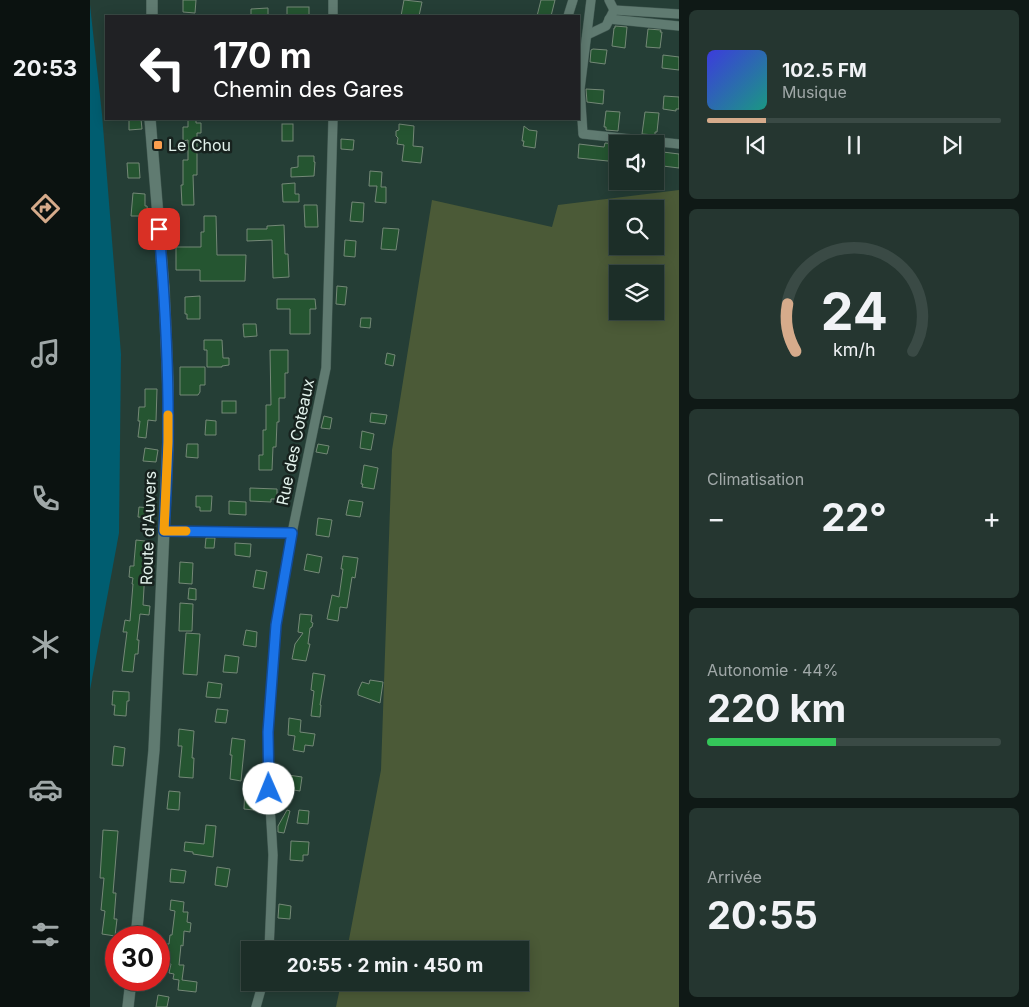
<!DOCTYPE html>
<html lang="fr">
<head>
<meta charset="utf-8">
<style>
	body { margin:0; font-family:Inter,sans-serif; background:#253630; color:#f1f3f6; height:100vh; display:flex; flex-direction:column; font-size:19px; white-space:nowrap }
	* { box-sizing:border-box; margin:0 }
	p { font-size:16px; color:#a0a8a8 }
	.icon { flex:none; width:28px; height:28px; fill:none; stroke:currentColor; stroke-width:2; stroke-linecap:round; stroke-linejoin:round }
	.map { position:relative; flex:1; overflow:hidden }
	.side { display:flex; flex-direction:column; gap:10px; padding:10px; background:#0f1916; width:350px }
	.side>* { flex:none }
	.top-card { position:absolute; left:15px; top:15px; width:475px; height:105px; border-radius:0px; box-shadow:0 2px 12px #0003,0 0 0 1px #3a4a45; background:#202124; color:#fff; overflow:hidden }
	.tools { position:absolute; left:519px; top:135px; display:grid; gap:10px }
	.tools a { display:grid; place-items:center; width:55px; height:55px; border-radius:0px; background:#1c2e28; box-shadow:0 2px 12px #0003,0 0 0 1px #3a4a45; font-size:25px }
	.speed { position:absolute; left:15px; top:926px; display:flex; gap:10px; font-size:25px; font-weight:700; text-align:center }
	.speed>* { display:grid; place-content:center; width:65px; height:65px; border-radius:50%; background:#1c2e28; box-shadow:0 2px 12px #0003,0 0 0 1px #3a4a45; line-height:1 }
	.speed .limit { border:8px solid #d22; background:#fff; color:#111 }
	.pin { position:absolute; display:grid; place-items:center; width:42px; height:42px; color:#fff; margin:-21px; border-radius:10px; box-shadow:0 2px 8px #0006 }
	.me { position:absolute; width:55px; margin:-28px; rotate:359deg; stroke-linejoin:round; filter:drop-shadow(0 0 4px #0008) }
	.turn { display:flex; align-items:center; gap:18px; height:105px; padding:0 25px; font-size:22px }
	.turn .icon { width:65px; height:65px; stroke-width:2.5 }
	.turn b { display:block; font-size:35px; line-height:42px }
	.big { font-size:38px; font-weight:700; line-height:1.1 }
	.side .widget { flex:1; display:flex; flex-direction:column; justify-content:center; gap:8px; min-width:0; padding:0 18px; border-radius:8px; background:#253630 }
	.side .dial { align-items:center; gap:0 }
	.dial svg { height:130px; overflow:visible; fill:none; stroke:#3a4a45; stroke-width:7; stroke-linecap:round; text-anchor:middle }
	.dial text { fill:#f1f3f6; stroke:none }
	.song { display:flex; align-items:center; gap:15px }
	.cover { width:60px; height:60px; border-radius:8px; background:linear-gradient(135deg,hsl(240 70% 55%),hsl(170 70% 35%)) }
	.played { height:5px; border-radius:2px; background:linear-gradient(90deg,#d6ab8b 20%,#3a4a45 20%) }
	.keys { display:flex; justify-content:space-around; direction:ltr }
	.heat { display:flex; justify-content:space-between; align-items:center; font-size:28px; direction:ltr }
	.charge { height:8px; border-radius:4px; background:linear-gradient(90deg,#34c759 44%,#3a4a45 0) }
	.trip { position:absolute; left:151px; top:941px; width:288px; height:50px; border-radius:0px; background:#1c2e28; box-shadow:0 2px 12px #0003,0 0 0 1px #3a4a45; font-weight:700; line-height:50px; text-align:center }
	main { display:flex; flex:1; min-height:0 }
	.tabs { display:flex; flex-direction:column; width:90px; justify-content:space-around; align-items:center; background:#0b1210; color:#a0a8a8 }
	.tabs .icon { width:35px; height:35px }
	.tabs .on { color:#d6ab8b }
	.tabs b { font-size:22px; color:#f1f3f6 }
	.map>svg:first-child { display:block }
	.green { fill:#4b5a37; fill-rule:evenodd }
	.water { fill:#005d70 }
	.building { fill:#255531; stroke:#748877 }
	.lines { fill:none; stroke-linecap:round; stroke-linejoin:round }
	.minor-casing { stroke:#435a53; stroke-width:10 }
	.secondary-casing { stroke:#435a53; stroke-width:12 }
	.minor { stroke:#607b71; stroke-width:9 }
	.secondary { stroke:#607b71; stroke-width:11 }
	.route-casing { stroke:#114b97; stroke-width:12 }
	.route { stroke:#1a73e8; stroke-width:9 }
	.slow { stroke:#f59e0b; stroke-width:9 }
	.poi-dot { fill:#fa9f4e; stroke:#17221e; stroke-width:2 }
	.labels { text-anchor:middle; stroke-width:5; stroke-linejoin:round; paint-order:stroke }
	.poi-label { font-size:16px; fill:#e3f2ec; stroke:#17221e; text-anchor:start }
	.street-label { font-size:16px; fill:#e3f2ec; stroke:#17221e }
</style>
</head>
<body>
<main>
<nav class="tabs">
<b>20:53</b>
<svg class="icon on" aria-label="directions" viewBox="0 0 24 24"><path d="M12 3l9 9-9 9-9-9zM9 14v-3h6M13 9l2 2-2 2"/></svg>
<svg class="icon" aria-label="music" viewBox="0 0 24 24"><path d="M9 18V5l10-2v13"/><circle cx="6" cy="18" r="3"/><circle cx="16" cy="16" r="3"/></svg>
<svg class="icon" aria-label="phone" viewBox="0 0 24 24"><path d="M5 4h4l2 5-3 2q2 4 5 5l2-3 5 2v4C11 20 4 13 5 4z"/></svg>
<svg class="icon" aria-label="climate" viewBox="0 0 24 24"><path d="M12 3v18M4 7l16 10M4 17L20 7"/></svg>
<svg class="icon" aria-label="car" viewBox="0 0 24 24"><path d="M5 17H2v-5l4-1 3-4h7l3 4 3 1v5h-3M9 17h6M6 11h13"/><circle cx="7" cy="17" r="2"/><circle cx="17" cy="17" r="2"/></svg>
<svg class="icon" aria-label="filters" viewBox="0 0 24 24"><path d="M4 7h16M4 17h16"/><circle cx="9" cy="7" r="2"/><circle cx="15" cy="17" r="2"/></svg>
</nav>
<div class="map">
<svg width="589" height="1007" viewBox="0 0 589 1007">
	<rect width="100%" height="100%" fill="#253e36"/>
	<path class="green" d="M589 190V1007H246L251 983 430 982V950H257L291 770 302 450 342 200 462 227 468 205ZM528 209H565V246H528ZM528 274H565V311H528Z"/>
	<polygon class="water" points="0,5 12,114 31,354 29,533 0,690"/>
	<g class="building">
		<polygon points="93,0 106,0 105,13 93,12"/>
		<polygon points="314,0 332,2 329,16 311,16"/>
		<polygon points="451,0 465,0 461,16 447,16"/>
		<rect x="197" y="7" width="22" height="9"/>
		<polygon points="178,8 178,16 161,16 161,9"/>
		<polygon points="525,26 537,27 535,48 522,46 524,28 525,28"/>
		<polygon points="558,29 571,30 570,32 572,32 570,48 556,47"/>
		<polygon points="503,49 517,50 515,64 500,62 501,50"/>
		<polygon points="573,55 589,57 589,70 572,68"/>
		<polygon points="496,89 514,90 513,104 497,102"/>
		<polygon points="574,96 589,97 589,109 586,109 586,111 573,109"/>
		<polygon points="516,111 530,112 528,131 516,130 516,127 514,127"/>
		<polygon points="555,112 569,113 567,132 565,132 565,135 552,134"/>
		<polygon points="39,119 51,119 52,129 39,130"/>
		<polygon points="98,119 106,119 106,123 111,123 111,133 107,133 107,175 103,175 104,205 92,205 91,185 93,185 93,160 98,160 98,140 93,141 93,127 98,127"/>
		<rect x="192" y="124" width="11" height="17"/>
		<polygon points="309,124 324,126 323,146 333,147 331,163 312,161 314,145 307,144 308,138 306,136 306,131 309,130"/>
		<polygon points="434,126 439,130 447,131 445,148 433,146 434,141 432,141"/>
		<polygon points="251,139 264,140 263,150 251,149"/>
		<polygon points="515,143 527,144 528,162 488,158 489,144 514,147"/>
		<polygon points="565,151 589,154 589,168 565,165"/>
		<polygon points="208,156 224,156 224,162 225,162 224,176 201,177 201,168 208,167"/>
		<polygon points="37,163 49,163 50,178 38,178"/>
		<polygon points="280,171 292,172 291,187 296,187 296,203 285,202 287,186 279,186"/>
		<polygon points="205,183 205,194 209,194 209,202 193,202 192,184"/>
		<polygon points="43,193 55,194 55,206 57,206 58,216 41,216"/>
		<polygon points="262,202 274,203 273,222 260,221"/>
		<polygon points="214,205 227,205 228,227 215,227"/>
		<polygon points="114,216 126,216 127,255 156,255 155,281 110,281 110,270 86,270 86,247 111,247 111,232 114,232"/>
		<polygon points="194,225 195,254 198,254 199,277 183,278 182,240 157,241 157,229 177,229 177,226"/>
		<polygon points="293,228 309,229 306,250 291,249"/>
		<polygon points="255,240 266,241 265,257 254,256"/>
		<polygon points="247,286 257,287 255,305 246,304"/>
		<polygon points="110,296 110,319 97,319 97,314 95,314 95,297"/>
		<polygon points="187,299 225,299 226,309 220,309 220,334 200,334 200,309 187,309"/>
		<polygon points="271,318 281,318 280,328 270,327"/>
		<polygon points="153,324 166,324 167,336 154,337"/>
		<polygon points="114,340 132,340 133,358 139,358 139,365 132,366 132,367 117,367 117,350 114,350"/>
		<polygon points="180,350 198,350 198,373 195,373 195,398 189,398 189,422 187,422 186,447 183,447 182,470 169,470 169,455 173,455 173,430 176,430 176,405 181,405"/>
		<polygon points="297,353 305,355 303,366 295,364"/>
		<polygon points="90,367 115,367 115,385 110,385 110,392 108,395 90,395"/>
		<polygon points="55,389 67,389 66,421 58,420 56,438 48,437 50,421 48,421 49,407 55,407"/>
		<rect x="132" y="401" width="14" height="12"/>
		<polygon points="281,413 297,415 295,424 280,422"/>
		<polygon points="234,416 242,418 240,429 231,428"/>
		<polygon points="116,420 126,421 126,435 115,435"/>
		<polygon points="272,431 284,434 281,450 270,448"/>
		<polygon points="97,444 108,444 108,458 96,457"/>
		<polygon points="228,444 239,446 237,454 226,452"/>
		<polygon points="55,448 68,450 66,462 53,461"/>
		<polygon points="274,465 288,468 284,489 272,487 273,484 271,484"/>
		<polygon points="160,488 187,489 187,499 181,499 181,502 160,501"/>
		<polygon points="106,496 122,496 121,511 110,511 110,507 106,507"/>
		<polygon points="259,500 273,502 270,517 256,515"/>
		<polygon points="139,501 156,502 156,515 139,514"/>
		<polygon points="49,507 63,508 62,518 48,517"/>
		<polygon points="228,518 242,520 239,537 226,535"/>
		<polygon points="116,538 125,538 124,548 115,548"/>
		<polygon points="46,540 55,541 54,553 56,553 53,605 60,606 59,615 50,614 47,640 49,640 48,654 45,654 43,672 32,671 37,632 33,632 35,620 40,621 43,584 42,584 43,578 39,577 40,566 44,566 44,562"/>
		<polygon points="145,543 161,544 160,557 145,555"/>
		<polygon points="217,554 232,557 229,573 214,570"/>
		<polygon points="253,556 268,558 265,578 262,577 257,608 250,607 248,621 237,619 242,595 249,597 253,569 251,569"/>
		<polygon points="90,562 103,563 102,584 89,583"/>
		<polygon points="166,570 177,572 174,589 163,587"/>
		<polygon points="99,588 106,589 106,600 98,599"/>
		<polygon points="90,603 103,604 102,631 89,631"/>
		<polygon points="210,614 222,615 221,622 223,623 222,627 220,628 218,644 220,644 216,661 202,659 205,644 213,633 208,632"/>
		<polygon points="156,630 167,632 166,647 153,645"/>
		<polygon points="96,633 110,634 107,675 93,674"/>
		<polygon points="135,655 149,657 147,673 133,672"/>
		<polygon points="223,673 235,675 230,705 231,705 230,717 221,716 224,691 221,690"/>
		<polygon points="280,680 293,682 290,703 268,695 268,691 272,682 279,684"/>
		<polygon points="118,682 132,684 130,698 116,697"/>
		<polygon points="23,691 39,692 39,701 37,701 36,716 24,715 25,705 22,705"/>
		<polygon points="127,709 138,710 136,723 125,722"/>
		<polygon points="199,718 211,720 210,732 225,734 223,746 215,745 214,752 203,750 205,736 198,735"/>
		<polygon points="89,729 104,731 102,758 104,758 103,778 89,777 92,746 88,746"/>
		<polygon points="142,738 155,740 151,781 140,779 142,755 140,755"/>
		<polygon points="24,746 35,748 33,766 22,765"/>
		<polygon points="198,775 212,777 210,791 197,789"/>
		<polygon points="155,786 166,787 164,810 154,809"/>
		<polygon points="79,791 90,792 89,810 77,809"/>
		<polygon points="197,810 200,811 194,833 188,832 188,826"/>
		<polygon points="209,810 219,811 218,824 207,823"/>
		<polygon points="116,825 126,826 123,857 103,854 103,852 94,851 95,842 114,844"/>
		<polygon points="13,830 28,831 23,893 26,893 24,919 27,919 25,936 12,934 15,911 11,910 14,878 10,878"/>
		<polygon points="201,841 219,842 218,855 213,855 213,861 200,860"/>
		<polygon points="127,867 140,869 137,887 125,885"/>
		<polygon points="81,869 96,871 94,883 80,882"/>
		<polygon points="81,900 94,902 93,912 98,912 97,922 101,923 100,932 94,931 93,946 91,945 89,965 94,965 92,980 107,982 106,992 88,990 89,980 83,979 84,974 79,973 81,964 76,963 76,958 72,958 73,949 76,949 76,944 79,944 80,935 82,935 85,911 80,910"/>
		<polygon points="189,904 201,906 200,919 188,918"/>
		<polygon points="68,995 79,997 77,1007 66,1007"/>
	</g>
	<g class="lines">
		<g class="minor-casing">
			<g id="minor">
				<polyline points="501,0 490,89 493,134 589,144"/>
				<polyline points="524,10 589,14"/>
				<polyline points="243,16 243,0"/>
				<polyline points="478,16 483,0"/>
				<polyline points="519,19 589,26"/>
				<polyline points="497,35 516,26 524,10 519,0"/>
				<polyline points="74,531 202,533"/>
				<polyline points="179,950 183,855 179,789 178,732 186,625 202,533 236,368 243,119"/>
				<polyline points="166,1007 173,982"/>
			</g>
		</g>
		<g class="secondary-casing">
			<g id="secondary">
				<polyline points="62,16 62,0"/>
				<polyline points="46,938 64,750 78,442 78,385 74,289 60,119"/>
				<polyline points="38,1007 41,980"/>
			</g>
		</g>
		<use href="#minor" class="minor"/>
		<use href="#secondary" class="secondary"/>
	</g>
	<g class="lines">
		<g class="route-casing">
			<path id="route" d="M69 229C75 300 79 372 78 443 77 472 76 501 74 531L202 533 186 625 178 732 179 789"/>
		</g>
		<use href="#route" class="route"/>
		<polyline class="slow" points="78,415 78,442 74,531 96,531"/>
	</g>
	<rect class="poi-dot" x="63" y="140" width="10" height="10" rx="2.5"/>
	<g class="labels">
		<g class="poi-label">
			<text x="78" y="151">Le Chou</text>
		</g>
		<g class="street-label">
			<text transform="translate(205 442) rotate(-78)" y="6">Rue des Coteaux</text>
			<text transform="translate(58 528) rotate(-88)" y="6">Route d'Auvers</text>
		</g>
	</g>
</svg>
<div class="tools">
<a><svg class="icon" aria-label="sound" viewBox="0 0 24 24"><path d="M4 9h4l5-4v14l-5-4H4zM17 9q2 3 0 6"/></svg></a>
<a><svg class="icon" aria-label="search" viewBox="0 0 24 24"><circle cx="10" cy="10" r="6"/><path d="M15 15l6 6"/></svg></a>
<a><svg class="icon" aria-label="layers" viewBox="0 0 24 24"><path d="M12 4l9 5-9 5-9-5zM3 14l9 5 9-5"/></svg></a>
</div>
<div class="speed"><div class="limit">30</div></div>
<div class="pin" style="left:69px;top:229px;background:#d93025"><svg class="icon" aria-label="arrive" viewBox="0 0 24 24"><path d="M6 21V4h12l-3 4 3 4H6"/></svg></div>
<svg class="me" style="left:179px;top:789px" viewBox="-20 -20 40 40"><circle r="19" fill="#fff"/><path d="M0-13L10 11 0 6-10 11z" fill="#1a73e8"/></svg>
<div class="trip">20:55 · 2 min · 450 m</div>
<div class="top-card">
<div class="turn"><svg class="icon" aria-label="left" viewBox="0 0 24 24"><path d="M17 20v-9H6M10 6l-5 5 5 5"/></svg><div><b>170 m</b>Chemin des Gares</div></div>
</div>
</div>
<section class="side">
<div class="widget">
<div class="song"><i class="cover"></i><div><b>102.5 FM</b><p>Musique</p></div></div>
<div class="played"></div>
<div class="keys"><svg class="icon" aria-label="previous" viewBox="0 0 24 24"><path d="M18 5L8 12l10 7zM5 5v14"/></svg><svg class="icon" aria-label="pause" viewBox="0 0 24 24"><path d="M8 5v14M16 5v14"/></svg><svg class="icon" aria-label="next" viewBox="0 0 24 24"><path d="M6 5l10 7-10 7zM19 5v14"/></svg></div>
</div>
<div class="widget dial"><svg viewBox="0 0 100 80">
<path d="M14 69A42 42 0 1 1 86 69"/>
<path d="M14 69A42 42 0 0 1 9 40" stroke="#d6ab8b"/>
<text x="50" y="56" font-size="32" font-weight="700">24</text>
<text x="50" y="72" font-size="11">km/h</text>
</svg></div>
<div class="widget"><p>Climatisation</p>
<div class="heat"><a>−</a><b class="big">22°</b><a>+</a></div>
</div>
<div class="widget"><p>Autonomie · 44%</p><b class="big">220 km</b><div class="charge"></div></div>
<div class="widget"><p>Arrivée</p><b class="big">20:55</b></div>
</section>
</main>
</body>
</html>
